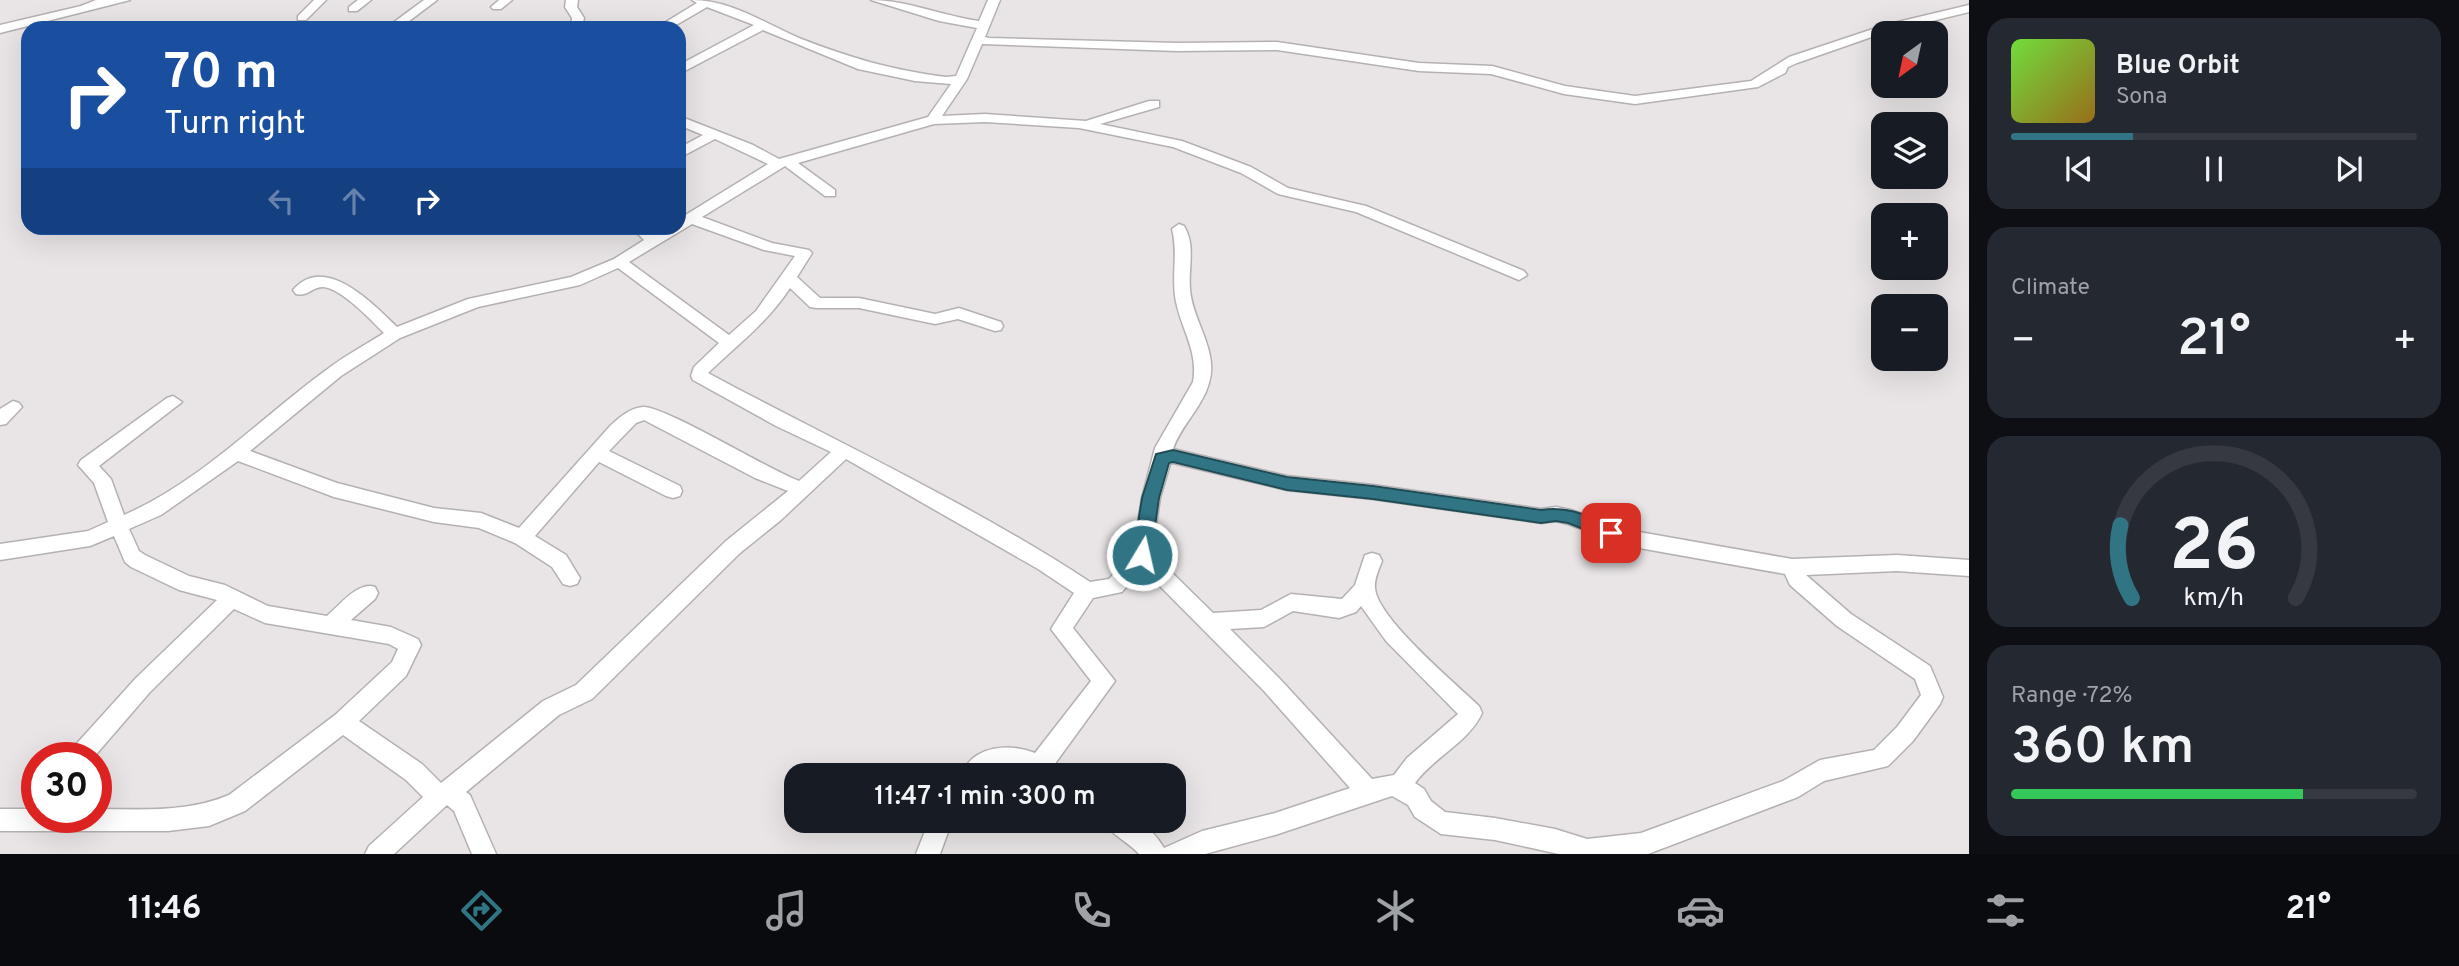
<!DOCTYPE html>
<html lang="en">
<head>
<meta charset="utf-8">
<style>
	body { margin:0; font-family:Overpass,sans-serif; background:#242831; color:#f1f3f6; height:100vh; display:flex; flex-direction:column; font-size:26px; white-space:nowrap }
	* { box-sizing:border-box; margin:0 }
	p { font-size:23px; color:#9ea1a6 }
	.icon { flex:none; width:38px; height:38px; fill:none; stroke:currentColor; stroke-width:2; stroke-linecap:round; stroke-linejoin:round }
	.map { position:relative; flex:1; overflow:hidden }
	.sheet { display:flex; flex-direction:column; gap:18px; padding:18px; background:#0d0f14; width:490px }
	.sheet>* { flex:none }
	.guide { position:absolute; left:21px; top:21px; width:665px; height:214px; border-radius:21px; box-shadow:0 7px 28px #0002; background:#1a4fa0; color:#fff; overflow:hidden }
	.needle { width:46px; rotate:213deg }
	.tools { position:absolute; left:1871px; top:21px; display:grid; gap:14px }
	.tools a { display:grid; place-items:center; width:77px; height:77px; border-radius:14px; background:#171b24; box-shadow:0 7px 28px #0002; font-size:35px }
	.speed { position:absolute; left:21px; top:742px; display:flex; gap:14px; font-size:35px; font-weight:700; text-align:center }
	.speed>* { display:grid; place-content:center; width:91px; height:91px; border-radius:50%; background:#171b24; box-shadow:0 7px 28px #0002; line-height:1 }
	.speed .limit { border:10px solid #d22; background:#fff; color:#111 }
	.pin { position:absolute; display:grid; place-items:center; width:60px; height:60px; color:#fff; margin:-30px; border-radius:14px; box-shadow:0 4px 10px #0006 }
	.me { position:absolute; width:77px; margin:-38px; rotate:9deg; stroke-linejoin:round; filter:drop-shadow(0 0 5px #0008) }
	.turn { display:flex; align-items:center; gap:24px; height:147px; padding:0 28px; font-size:32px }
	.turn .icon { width:91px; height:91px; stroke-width:2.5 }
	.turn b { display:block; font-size:49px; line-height:60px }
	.lanes { display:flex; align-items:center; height:66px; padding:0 28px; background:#0003; justify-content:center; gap:35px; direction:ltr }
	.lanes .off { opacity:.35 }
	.big { font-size:52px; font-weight:600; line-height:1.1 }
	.sheet .card { flex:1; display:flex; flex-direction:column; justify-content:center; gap:10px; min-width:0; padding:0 24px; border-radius:21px; background:#242831 }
	.sheet .dial { align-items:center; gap:0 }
	.dial svg { height:182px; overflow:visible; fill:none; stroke:#363941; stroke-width:7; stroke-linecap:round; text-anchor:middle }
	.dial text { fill:#f1f3f6; stroke:none }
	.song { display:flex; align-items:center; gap:21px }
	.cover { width:84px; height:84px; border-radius:10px; background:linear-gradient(135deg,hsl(100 70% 55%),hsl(40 70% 35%)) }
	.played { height:7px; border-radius:4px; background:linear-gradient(90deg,#317585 30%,#363941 30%) }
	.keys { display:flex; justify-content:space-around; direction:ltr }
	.heat { display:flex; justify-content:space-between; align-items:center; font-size:38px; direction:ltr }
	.charge { height:10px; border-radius:5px; background:linear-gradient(90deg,#34c759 72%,#363941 0) }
	.trip { position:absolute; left:784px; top:763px; width:402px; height:70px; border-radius:21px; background:#171b24; box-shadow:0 7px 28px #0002; font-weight:600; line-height:70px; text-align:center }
	.dock { display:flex; height:112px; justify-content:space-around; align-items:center; background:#090b0e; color:#9ea1a6 }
	.dock .icon { width:49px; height:49px }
	.dock .selected { color:#317585 }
	.dock b { font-size:32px; color:#f1f3f6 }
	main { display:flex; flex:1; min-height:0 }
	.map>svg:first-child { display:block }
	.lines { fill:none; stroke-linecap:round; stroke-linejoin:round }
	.minor-casing { stroke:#b5b1b2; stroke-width:3 }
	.minor { fill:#fff; fill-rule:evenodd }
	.route { fill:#317585; stroke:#204c56; stroke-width:2 }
</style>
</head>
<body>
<main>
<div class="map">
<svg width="1969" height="854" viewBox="0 0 1969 854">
	<rect width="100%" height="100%" fill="#e9e5e6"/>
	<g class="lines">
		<g class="minor-casing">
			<g id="minor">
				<polygon points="96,0 130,0 0,33 0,25 81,6"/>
				<polygon points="314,0 326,0 306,20 298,20 298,16"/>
				<polygon points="358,0 371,0 357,11 349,11 349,7"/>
				<polygon points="424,0 437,0 400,28 386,28"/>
				<polygon points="499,0 512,0 501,9 493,9 491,7"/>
				<polygon points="566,0 578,0 577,7 584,18 582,28 571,27 572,18 565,7"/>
				<path d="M692 0C731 0 764 23 799 38 850 58 892 70 946 77L956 76 977 28 939 21 871 0C905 0 944 16 979 21L988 0H1000L985 37 989 38 1177 43 1277 42 1419 63 1492 66 1565 86 1635 96 1751 81 1789 57 1885 25 1969 5V12L1883 33 1797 63 1788 67 1785 73 1758 87 1635 104 1564 94 1491 74 1419 71 1277 50 1177 51 982 44 967 79 942 116 985 114 1086 121 1149 101H1159V107L1100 124 1182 141 1251 167 1288 188 1366 206 1524 271 1527 275 1519 280 1356 212 1278 194 1241 173 1173 147 1079 128 985 122 934 124 798 163 835 190V196H825L785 166 702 217 772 243 809 250 812 253 797 277 820 298H859L935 314 959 308 1001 322 1003 326 1001 330 995 331 958 319 935 324 859 308H816L810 307 790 288C768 322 737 345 708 373 836 442 968 502 1090 582L1109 579 1133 552 1142 498 1155 448 1193 382C1199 350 1179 326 1175 296 1172 273 1178 252 1172 229L1179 224 1184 226C1196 246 1188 267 1190 289 1192 321 1219 350 1209 383 1202 408 1181 425 1173 449L1287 476 1373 485 1541 509 1556 507 1571 510 1628 530 1792 559 1897 555 1969 560V576L1897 571 1806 575 1851 614 1930 666 1943 697 1940 704 1913 741 1888 766 1824 781 1798 797 1648 854H1559L1495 840 1441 834 1415 817 1408 805 1392 796 1275 835 1205 854H1139C1129 842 1110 835 1105 821 1135 821 1147 820 1164 848L1202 831 1275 813 1350 788 1265 692 1142 568 1122 592 1093 598 1073 628 1115 681 1054 765 1060 775H1033L1020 769 1004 767 988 775H961C973 745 1010 743 1035 753L1091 681 1051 629 1074 593 1038 569 846 459 781 520 740 553 592 699 559 715 466 792 470 795 496 854H472L454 811 447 805 394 854H365L369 846 423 797 406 780 343 735 245 811 209 826 168 831H0V809H37V817H96V809C141 809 187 813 229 795L335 715 392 662 398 649 389 644 265 623 234 609 150 692 93 758H67L70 751 136 678 217 600 179 590 131 567 125 562 114 536 90 546 0 560V544L88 531 108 522 94 483 78 465 81 460 167 398 173 396 182 402 99 466 111 479 124 515C202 481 261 417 329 368 346 355 365 345 384 333 372 321 339 286 322 287 311 288 307 297 296 294L293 290C325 252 374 305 397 327L468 299 571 277 614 259 644 240 632 228H647L655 234 665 228H679V219L768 164 715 139 679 158V148L703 135 679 125V116L753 145 779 159 928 117 951 84 915 81 858 69 763 30 679 74V65L754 25 707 7 671 28H656L697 3ZM692 224 764 250 795 256 756 311 729 335 629 262ZM618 268 719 343 694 367 691 376 693 380 776 426 831 452 799 481C767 469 665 406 643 407 630 408 620 417 611 425L519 528 481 513 434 508 337 483 250 451 341 376 400 338 478 307 580 285ZM644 420 755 478 788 491 726 541 576 685 543 701 441 783 422 764 359 721 406 676 421 645 418 639 391 627 351 620 375 599 378 593 375 587C358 581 339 606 327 616L268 606 225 585 189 576 145 555 139 551 129 529 161 515 238 461 334 497 434 522 479 528 515 543 552 567 563 584 570 586 577 584 580 578 566 555 535 536 599 462 666 496 673 498 680 496 682 491 680 486 609 451 636 423ZM1173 463 1287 490 1373 499 1541 523 1556 521 1568 524 1628 546 1785 574 1790 585 1837 626 1915 679 1921 695 1897 727 1874 750 1820 760 1783 781 1641 833 1587 839 1555 829 1495 818 1445 812 1431 801 1424 789 1415 783C1434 757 1469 742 1482 713L1479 706C1455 683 1377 618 1375 588 1374 579 1379 569 1382 561L1379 555 1372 553 1365 555 1355 585 1342 599 1291 594 1261 610 1213 613 1152 553 1160 498 1170 464ZM1361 606 1386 641 1458 714 1407 758 1394 775 1372 779 1279 678 1230 629 1264 627 1293 611 1339 618 1356 612Z"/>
				<polygon points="13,401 19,403 22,407 6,424 0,425 0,409"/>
				<polygon points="929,821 952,821 940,854 916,854"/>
			</g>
		</g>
		<use href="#minor" class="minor"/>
	</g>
	<path class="route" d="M1173 450 1287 477 1373 486 1541 510C1569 505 1592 518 1618 528L1620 533 1618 538 1611 540 1568 523 1556 521 1541 523 1373 499 1287 490 1173 462 1169 463 1159 498 1151 555 1148 560 1142 562 1136 560 1133 555 1142 498 1156 454Z"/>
</svg>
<div class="tools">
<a><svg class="needle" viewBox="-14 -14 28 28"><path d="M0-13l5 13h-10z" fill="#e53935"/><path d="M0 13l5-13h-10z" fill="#9ea1a6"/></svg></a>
<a><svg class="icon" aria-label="layers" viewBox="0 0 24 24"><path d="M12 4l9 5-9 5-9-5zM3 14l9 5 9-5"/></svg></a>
<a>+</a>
<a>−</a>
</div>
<div class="speed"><div class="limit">30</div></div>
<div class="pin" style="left:1611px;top:533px;background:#d93025"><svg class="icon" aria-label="arrive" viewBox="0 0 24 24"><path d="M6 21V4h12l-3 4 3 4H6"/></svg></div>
<svg class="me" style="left:1142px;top:555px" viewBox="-20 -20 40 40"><circle r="17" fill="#317585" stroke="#fff" stroke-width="3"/><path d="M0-11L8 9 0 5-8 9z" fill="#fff"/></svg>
<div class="trip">11:47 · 1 min · 300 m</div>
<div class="guide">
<div class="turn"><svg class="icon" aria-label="right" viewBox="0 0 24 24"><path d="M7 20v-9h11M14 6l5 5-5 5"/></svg><div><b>70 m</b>Turn right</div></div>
<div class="lanes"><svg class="icon off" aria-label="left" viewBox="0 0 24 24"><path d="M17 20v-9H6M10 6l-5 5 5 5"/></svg><svg class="icon off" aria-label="ahead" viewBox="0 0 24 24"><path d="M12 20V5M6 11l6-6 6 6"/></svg><svg class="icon" aria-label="right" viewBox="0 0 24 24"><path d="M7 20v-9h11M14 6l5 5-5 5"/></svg></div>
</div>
</div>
<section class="sheet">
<div class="card">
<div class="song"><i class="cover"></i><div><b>Blue Orbit</b><p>Sona</p></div></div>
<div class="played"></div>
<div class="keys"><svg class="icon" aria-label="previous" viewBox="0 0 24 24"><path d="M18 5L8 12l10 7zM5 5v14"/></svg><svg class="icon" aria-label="pause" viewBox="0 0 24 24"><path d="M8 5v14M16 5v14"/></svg><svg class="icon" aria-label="next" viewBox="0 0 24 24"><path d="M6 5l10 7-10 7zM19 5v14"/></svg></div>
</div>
<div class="card"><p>Climate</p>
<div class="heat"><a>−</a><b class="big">21°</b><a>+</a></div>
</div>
<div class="card dial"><svg viewBox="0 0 100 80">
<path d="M14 69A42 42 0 1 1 86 69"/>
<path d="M14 69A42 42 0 0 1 9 37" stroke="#317585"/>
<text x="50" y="56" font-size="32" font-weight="700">26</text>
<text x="50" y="72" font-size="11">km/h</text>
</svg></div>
<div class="card"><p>Range · 72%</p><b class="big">360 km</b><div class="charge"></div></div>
</section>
</main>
<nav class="dock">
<b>11:46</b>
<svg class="icon selected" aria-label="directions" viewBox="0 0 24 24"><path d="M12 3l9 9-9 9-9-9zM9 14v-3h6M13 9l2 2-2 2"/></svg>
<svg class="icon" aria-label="music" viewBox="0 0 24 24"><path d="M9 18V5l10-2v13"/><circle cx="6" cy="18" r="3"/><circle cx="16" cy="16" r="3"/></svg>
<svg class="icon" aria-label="phone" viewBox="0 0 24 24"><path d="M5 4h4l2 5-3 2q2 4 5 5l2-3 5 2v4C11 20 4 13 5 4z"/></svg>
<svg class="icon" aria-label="climate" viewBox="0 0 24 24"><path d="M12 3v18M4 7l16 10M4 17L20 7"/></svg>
<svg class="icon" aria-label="car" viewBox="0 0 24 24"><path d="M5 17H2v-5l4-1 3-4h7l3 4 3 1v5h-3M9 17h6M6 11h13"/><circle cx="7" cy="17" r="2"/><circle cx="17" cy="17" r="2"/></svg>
<svg class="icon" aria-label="filters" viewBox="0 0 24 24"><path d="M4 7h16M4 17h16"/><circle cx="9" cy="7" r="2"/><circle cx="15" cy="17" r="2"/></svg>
<b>21°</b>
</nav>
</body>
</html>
